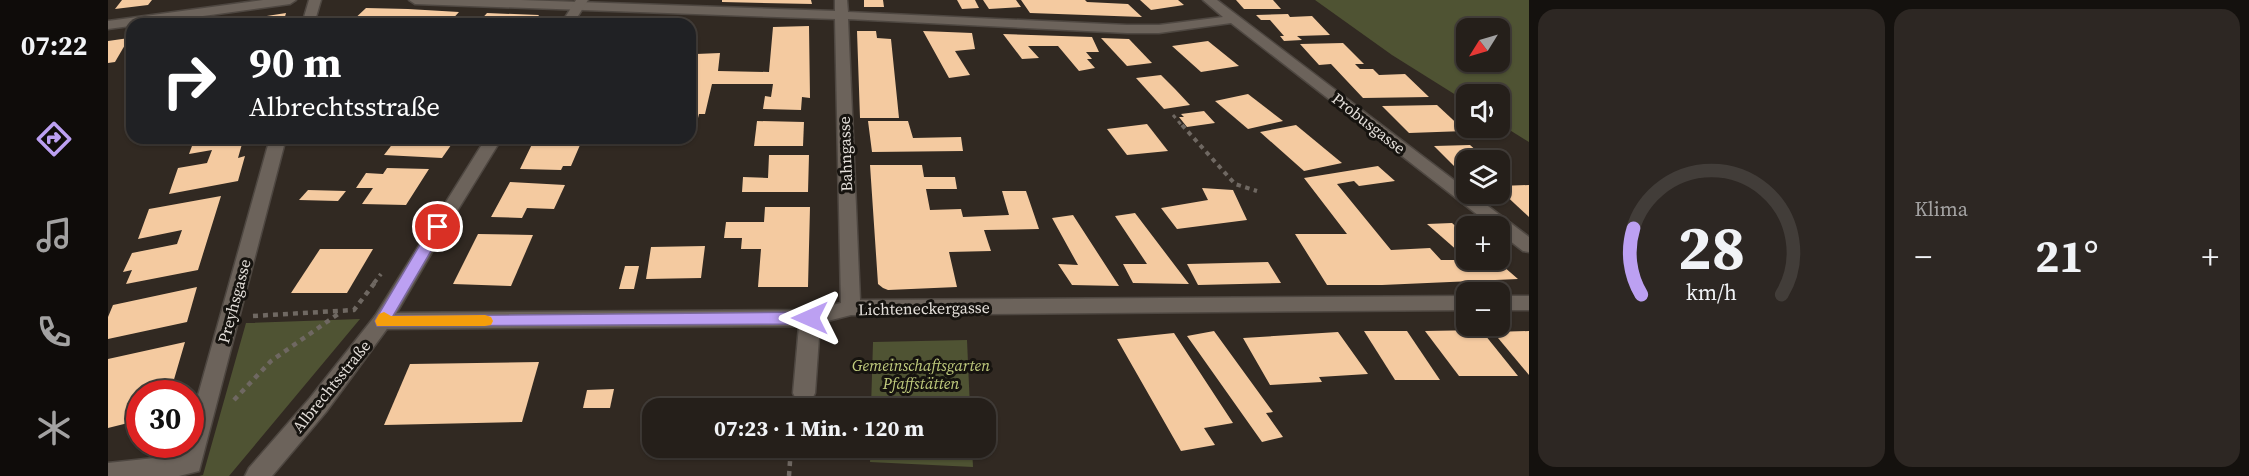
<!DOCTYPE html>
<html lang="de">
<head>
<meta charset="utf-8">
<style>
	body { margin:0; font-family:"Source Serif 4",serif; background:#2d2723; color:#f1f3f6; height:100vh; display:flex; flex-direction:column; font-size:22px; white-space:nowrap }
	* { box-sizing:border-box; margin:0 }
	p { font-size:20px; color:#a3a2a2 }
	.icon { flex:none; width:33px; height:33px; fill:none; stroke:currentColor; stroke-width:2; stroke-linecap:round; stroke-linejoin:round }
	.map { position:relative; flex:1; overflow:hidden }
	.drawer { display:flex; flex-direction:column; gap:9px; padding:9px; background:#14110e; width:720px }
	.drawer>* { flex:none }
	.banner { position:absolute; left:18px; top:18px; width:570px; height:126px; border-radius:18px; box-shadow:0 2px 4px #0004,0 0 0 2px #423d39; background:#202124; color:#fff; overflow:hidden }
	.needle { width:39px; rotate:233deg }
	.tools { position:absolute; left:1348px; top:18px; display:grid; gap:12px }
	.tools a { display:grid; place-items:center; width:54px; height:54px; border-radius:12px; background:#251f1a; box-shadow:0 2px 4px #0004,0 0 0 2px #423d39; font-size:30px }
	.speed { position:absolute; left:18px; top:380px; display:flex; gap:12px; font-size:30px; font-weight:700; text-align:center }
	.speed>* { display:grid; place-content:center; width:78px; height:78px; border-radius:50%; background:#251f1a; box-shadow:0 2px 4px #0004,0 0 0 2px #423d39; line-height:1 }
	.speed .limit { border:9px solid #d22; background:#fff; color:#111 }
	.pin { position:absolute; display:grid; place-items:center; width:51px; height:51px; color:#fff; margin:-26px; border:3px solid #fff; border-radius:50%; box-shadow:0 2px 6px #0007 }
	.me { position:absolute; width:66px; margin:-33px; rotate:270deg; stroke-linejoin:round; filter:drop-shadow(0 0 4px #0008) }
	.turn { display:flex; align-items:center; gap:21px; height:126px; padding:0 24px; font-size:27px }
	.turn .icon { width:78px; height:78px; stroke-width:2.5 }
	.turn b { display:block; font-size:42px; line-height:51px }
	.big { font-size:45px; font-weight:700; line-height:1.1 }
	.drawer .tile { flex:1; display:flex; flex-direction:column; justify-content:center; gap:9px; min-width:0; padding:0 21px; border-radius:18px; background:#2d2723 }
	.drawer .dial { align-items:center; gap:0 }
	.dial svg { height:156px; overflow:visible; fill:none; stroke:#423d39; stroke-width:7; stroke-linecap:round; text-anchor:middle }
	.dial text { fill:#f1f3f6; stroke:none }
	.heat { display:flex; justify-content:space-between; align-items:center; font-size:33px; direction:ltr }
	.drawer .tiles { flex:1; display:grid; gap:9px; grid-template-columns:repeat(2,1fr) }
	.trip { position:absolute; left:534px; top:398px; width:354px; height:60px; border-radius:18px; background:#251f1a; box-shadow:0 2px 4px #0004,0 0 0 2px #423d39; font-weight:700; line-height:60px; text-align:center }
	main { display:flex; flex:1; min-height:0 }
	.dock { display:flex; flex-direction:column; width:108px; justify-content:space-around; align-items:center; background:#0f0c0a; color:#a3a2a2 }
	.dock .icon { width:42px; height:42px }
	.dock .current { color:#bca0f2 }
	.dock b { font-size:27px; color:#f1f3f6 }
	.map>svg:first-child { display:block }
	.green { fill:#4f5333; fill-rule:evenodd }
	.building { fill:#f4caa0 }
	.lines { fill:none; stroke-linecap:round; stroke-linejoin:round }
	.minor-casing { stroke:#4e4741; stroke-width:3 }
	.tertiary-casing { stroke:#4e4741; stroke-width:3 }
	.path-far2 { stroke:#6f6862; stroke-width:3; stroke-dasharray:4 4; stroke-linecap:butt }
	.path-far1 { stroke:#6f6862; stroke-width:4; stroke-dasharray:4.5 4.5; stroke-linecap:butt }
	.path { stroke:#6f6862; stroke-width:4.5; stroke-dasharray:5 5; stroke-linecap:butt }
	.minor { fill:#6c635b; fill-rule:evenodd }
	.tertiary { fill:#6c635b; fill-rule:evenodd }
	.route { fill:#bca0f2; stroke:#7a689d; stroke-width:1.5 }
	.slow { fill:#f59e0b }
	.labels { text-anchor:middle; stroke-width:6; stroke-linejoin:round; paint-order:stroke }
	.street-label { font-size:16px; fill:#e4dfda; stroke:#16130f }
	.park-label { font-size:16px; font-style:italic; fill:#c2cd7e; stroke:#16130f }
</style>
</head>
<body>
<main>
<nav class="dock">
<b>07:22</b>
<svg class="icon current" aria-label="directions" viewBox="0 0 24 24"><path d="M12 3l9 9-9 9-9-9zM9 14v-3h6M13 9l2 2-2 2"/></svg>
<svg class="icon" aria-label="music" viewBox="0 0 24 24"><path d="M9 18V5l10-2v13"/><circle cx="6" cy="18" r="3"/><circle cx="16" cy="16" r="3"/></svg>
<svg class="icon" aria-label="phone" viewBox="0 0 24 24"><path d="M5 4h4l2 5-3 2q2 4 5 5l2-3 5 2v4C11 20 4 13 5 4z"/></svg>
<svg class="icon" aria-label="climate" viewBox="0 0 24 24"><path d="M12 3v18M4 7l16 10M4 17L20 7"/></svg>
</nav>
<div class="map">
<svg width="1421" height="476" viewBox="0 0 1421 476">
	<rect width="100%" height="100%" fill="#312922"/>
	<g class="green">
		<path d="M1207 0H1421V142L1392 124V94H1359V102L1284 55ZM1359 28H1392V62H1359Z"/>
		<polygon points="252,319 121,476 91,476 95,475 138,323"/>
		<polygon points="859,340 862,408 763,408 765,342"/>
		<polygon points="763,447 864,447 865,467 762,462"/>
	</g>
	<g class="building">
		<polygon points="14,0 44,0 40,5 7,9"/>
		<polygon points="614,0 703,0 704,4 614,2"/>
		<polygon points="756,0 775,0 776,7 756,7"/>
		<polygon points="849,0 867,0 871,8 854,9"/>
		<polygon points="875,0 908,0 913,7 881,9"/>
		<polygon points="913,0 977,0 979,2 1020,4 1034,17 922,13"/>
		<polygon points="1032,0 1070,0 1076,5 1043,10"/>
		<polygon points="1128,0 1165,0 1173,9 1136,9"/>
		<polygon points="258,8 300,9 351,12 340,24 241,24"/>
		<polygon points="178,13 175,24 124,24 126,21"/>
		<polygon points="379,13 431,15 425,24 371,22"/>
		<polygon points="1180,14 1182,17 1204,16 1222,35 1189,36 1194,40 1176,41 1172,36 1176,36 1162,20 1153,20 1148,15"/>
		<polygon points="701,26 702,98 694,97 693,110 655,109 657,96 663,97 665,84 604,84 597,114 591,114 585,138 582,138 582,79 588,54 612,53 610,71 661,72 665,27"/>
		<polygon points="749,31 768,31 769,38 783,39 791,118 752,118"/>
		<polygon points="815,31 864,33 867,49 847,51 862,75 841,78"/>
		<polygon points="895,34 984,37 991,52 978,52 984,59 979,59 987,68 971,71 950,46 920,46 931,58 914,59"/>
		<polygon points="21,38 7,62 0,63 0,41"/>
		<polygon points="993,38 1021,39 1044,63 1019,66"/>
		<polygon points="1100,41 1131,66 1093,72 1064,46"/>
		<polygon points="1235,43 1256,64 1247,64 1252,69 1265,69 1271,75 1297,74 1321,97 1255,98 1223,64 1211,65 1192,44"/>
		<polygon points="1053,75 1067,89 1082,105 1056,109 1028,78"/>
		<polygon points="1140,94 1175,121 1140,129 1107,101"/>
		<polygon points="1329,105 1357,131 1301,133 1274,106"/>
		<polygon points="1096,111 1107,123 1079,127 1071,117 1076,117 1073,114"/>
		<polygon points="649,121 696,122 695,146 646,146"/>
		<polygon points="760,121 800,121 805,138 853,137 855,151 764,152"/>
		<polygon points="1039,124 1060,151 1019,155 999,129"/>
		<polygon points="1188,125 1234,163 1196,171 1152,132"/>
		<polygon points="87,138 141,138 139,143 134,144 130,158 137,156 130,181 61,194 70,168 99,163 104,150 81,154"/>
		<polygon points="289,138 348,138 334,158 276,155"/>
		<polygon points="427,138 466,138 462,145 472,145 463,166 455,166 453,170 412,169"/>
		<polygon points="1362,145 1379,160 1359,160 1359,175 1355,175 1326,146"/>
		<polygon points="661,155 701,155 700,192 634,192 635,177 660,178"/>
		<polygon points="762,165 814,165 816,177 847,177 849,189 818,189 822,210 853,209 855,217 901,215 894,191 918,191 931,229 876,230 883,251 841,252 849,287 780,290 775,288 770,284"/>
		<polygon points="1270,166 1287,181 1251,186 1246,181 1229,184 1283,250 1322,248 1333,260 1388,260 1410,279 1274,285 1219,285 1187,234 1239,234 1196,178"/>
		<polygon points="279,168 321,169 298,205 254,204 265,188 248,188 258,173 275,174"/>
		<polygon points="402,182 457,185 446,209 419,208 414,218 383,217"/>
		<polygon points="1421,185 1421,217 1392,190 1392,186"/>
		<polygon points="1094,188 1125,190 1139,220 1069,229 1053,208 1100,200"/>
		<polygon points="200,190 238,191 230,201 191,200"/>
		<polygon points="113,196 90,270 18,284 24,270 15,272 24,253 69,244 74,230 30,239 41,209"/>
		<polygon points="657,207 702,207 700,287 650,287 653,249 633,249 634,238 616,238 618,222 656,222"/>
		<polygon points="1027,213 1081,284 1025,283 1015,264 1039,264 1007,216"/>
		<polygon points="965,215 1011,286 964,285 950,264 970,265 944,218"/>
		<polygon points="1344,223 1359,236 1359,259 1319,224"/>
		<polygon points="370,234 425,235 403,286 345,284"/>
		<polygon points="597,246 593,278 538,279 543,247"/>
		<polygon points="212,249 265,249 239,293 183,293"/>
		<polygon points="1160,262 1173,283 1090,285 1079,264"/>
		<polygon points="517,266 531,266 526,289 511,289"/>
		<polygon points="89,287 79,322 0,339 0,317 5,305"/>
		<polygon points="1373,330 1410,376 1351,376 1317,331"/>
		<polygon points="1106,331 1165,412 1158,413 1175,437 1154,442 1079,336"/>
		<polygon points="1256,331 1299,331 1332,380 1287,380"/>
		<polygon points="1421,331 1421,375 1385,332"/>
		<polygon points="1230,332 1260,374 1211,377 1214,382 1162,385 1135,338"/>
		<polygon points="1066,333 1125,423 1096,428 1107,445 1073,451 1009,339"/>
		<polygon points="77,342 62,393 32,393 32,420 0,428 0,359"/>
		<polygon points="431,362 414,422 276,425 302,364"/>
		<polygon points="506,389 502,408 475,408 479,390"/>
		<polygon points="38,444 63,444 35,452"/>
	</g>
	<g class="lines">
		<g class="minor-casing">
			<g id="minor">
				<polygon points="155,0 188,0 182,4 0,29 0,21"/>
				<polygon points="201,0 213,0 206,24 194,24"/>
				<polygon points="301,0 413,0 727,11 727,0 739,0 740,12 1019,25 1051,25 1115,17 1095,0 1109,0 1359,190 1359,194 1364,194 1421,237 1421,252 1415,251 1392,233 1392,226 1384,226 1123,23 1051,33 1019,33 740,19 752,300 1359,296 1359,310 743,315 712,323 707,393 704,399 696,402 688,399 685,393 691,326 274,329 267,326 264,321 267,316 274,313 702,310 733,303 727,19 307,4"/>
				<polygon points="162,138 178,138 91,471 71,476 0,476 0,463 74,455 77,444 82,444 82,424"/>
				<rect x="1392" y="296" width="29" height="14"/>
			</g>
		</g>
		<g class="tertiary-casing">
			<g id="tertiary">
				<polygon points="468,0 480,0 465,24 453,24"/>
				<polygon points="378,138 394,138 327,247 281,326 218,412 164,476 137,476 141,468 202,398 267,316"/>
			</g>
		</g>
		<polyline class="path-far2" points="1065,115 1075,127"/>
		<g class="path-far1">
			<polyline points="1074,125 1127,184 1149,191"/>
			<polyline points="266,283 273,274"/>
		</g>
		<g class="path">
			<polyline points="145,316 246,310 268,281"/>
			<polyline points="126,400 163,361 233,312"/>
			<polyline points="681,476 683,447"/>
		</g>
		<use href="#minor" class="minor"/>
		<use href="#tertiary" class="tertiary"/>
	</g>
	<polygon class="route" points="330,222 337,227 285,316 702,312 707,314 710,318 707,322 702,324 269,326 267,321 269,317 325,223"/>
	<polygon class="slow" points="276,312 283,316 377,315 383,317 385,321 383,325 377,326 269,326 267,321 271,314"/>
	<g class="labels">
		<g class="street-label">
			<text transform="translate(1261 123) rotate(38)" y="6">Probusgasse</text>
			<text transform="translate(737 154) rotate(-92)" y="6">Bahngasse</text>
			<text transform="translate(126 301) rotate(-75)" y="6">Preyhsgasse</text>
			<text transform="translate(816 308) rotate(-1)" y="6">Lichteneckergasse</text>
			<text transform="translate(223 386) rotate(-51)" y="6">Albrechtsstraße</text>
		</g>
		<g class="park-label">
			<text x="813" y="371">Gemeinschaftsgarten<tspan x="813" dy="18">Pfaffstätten</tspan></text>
		</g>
	</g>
</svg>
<div class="tools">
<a><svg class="needle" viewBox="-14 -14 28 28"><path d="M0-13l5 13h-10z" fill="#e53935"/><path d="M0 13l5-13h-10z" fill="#a3a2a2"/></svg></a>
<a><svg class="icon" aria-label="sound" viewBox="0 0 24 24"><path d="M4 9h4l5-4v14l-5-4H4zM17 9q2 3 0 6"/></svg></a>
<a><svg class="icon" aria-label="layers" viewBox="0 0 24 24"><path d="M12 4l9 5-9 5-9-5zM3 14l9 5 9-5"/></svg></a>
<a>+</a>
<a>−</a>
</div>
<div class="speed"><div class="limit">30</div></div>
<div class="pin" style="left:330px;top:227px;background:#d93025"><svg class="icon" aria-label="arrive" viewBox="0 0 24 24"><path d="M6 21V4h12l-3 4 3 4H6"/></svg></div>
<svg class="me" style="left:702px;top:318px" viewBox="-20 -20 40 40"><path d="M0-17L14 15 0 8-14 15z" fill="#bca0f2" stroke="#fff" stroke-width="4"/></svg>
<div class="trip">07:23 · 1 Min. · 120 m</div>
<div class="banner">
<div class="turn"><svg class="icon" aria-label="right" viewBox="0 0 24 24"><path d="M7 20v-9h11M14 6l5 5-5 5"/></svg><div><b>90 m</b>Albrechtsstraße</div></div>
</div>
</div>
<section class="drawer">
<div class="tiles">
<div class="tile dial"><svg viewBox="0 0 100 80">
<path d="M14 69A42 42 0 1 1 86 69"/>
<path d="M14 69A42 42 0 0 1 10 35" stroke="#bca0f2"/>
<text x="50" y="56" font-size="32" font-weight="700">28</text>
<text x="50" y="72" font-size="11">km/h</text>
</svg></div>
<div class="tile"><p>Klima</p>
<div class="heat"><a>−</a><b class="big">21°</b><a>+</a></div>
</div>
</div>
</section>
</main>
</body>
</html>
